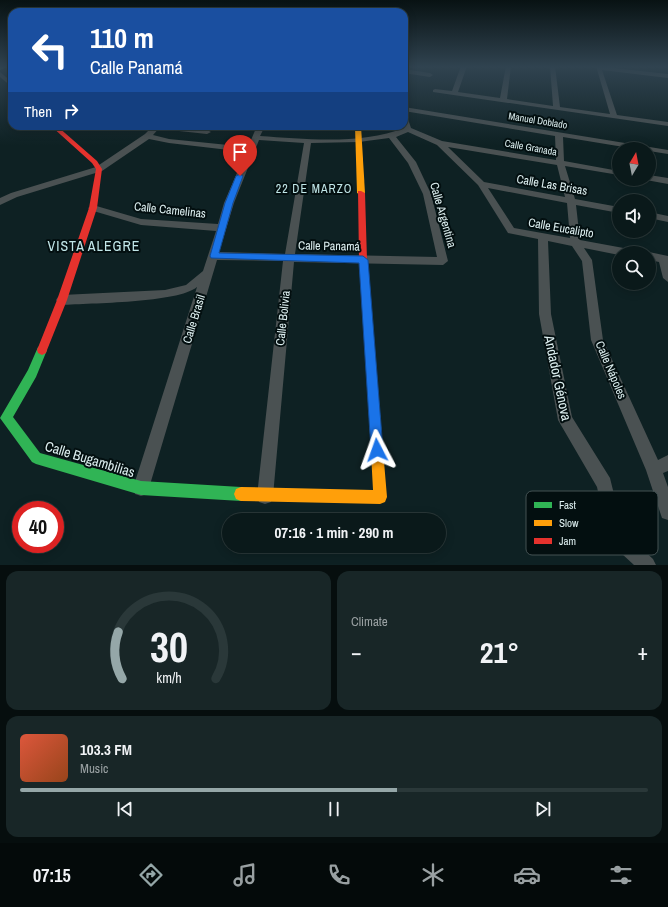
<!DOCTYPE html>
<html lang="en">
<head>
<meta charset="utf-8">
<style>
	body { margin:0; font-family:"Archivo Narrow",sans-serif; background:#182627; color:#f1f3f6; height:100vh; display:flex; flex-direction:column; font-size:15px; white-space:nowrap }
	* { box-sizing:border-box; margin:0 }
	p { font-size:13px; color:#99a0a2 }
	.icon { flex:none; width:22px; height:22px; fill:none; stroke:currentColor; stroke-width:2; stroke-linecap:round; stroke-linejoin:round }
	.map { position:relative; height:565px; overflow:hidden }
	.panel { display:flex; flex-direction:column; gap:6px; padding:6px; background:#060e0e; flex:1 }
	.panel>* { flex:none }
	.hud { position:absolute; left:8px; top:8px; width:400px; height:122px; border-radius:12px; box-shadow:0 2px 10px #0003,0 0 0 1px #2a3839; background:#1a4fa0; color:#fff; overflow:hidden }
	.needle { width:26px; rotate:10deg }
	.tools { position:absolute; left:612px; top:142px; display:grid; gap:8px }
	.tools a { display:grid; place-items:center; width:44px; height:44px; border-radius:50%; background:#0a191a; box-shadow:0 2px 10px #0003,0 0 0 1px #2a3839; font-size:20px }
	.speed { position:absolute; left:12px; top:501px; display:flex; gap:8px; font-size:20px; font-weight:700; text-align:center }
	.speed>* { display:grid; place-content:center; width:52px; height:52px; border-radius:50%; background:#0a191a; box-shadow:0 2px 10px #0003,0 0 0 1px #2a3839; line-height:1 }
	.speed .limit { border:6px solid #d22; background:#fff; color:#111 }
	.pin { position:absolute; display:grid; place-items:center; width:34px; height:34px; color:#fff; margin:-41px -17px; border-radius:50% 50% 50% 0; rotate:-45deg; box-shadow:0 0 4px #0007 }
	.pin .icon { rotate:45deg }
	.me { position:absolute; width:44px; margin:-22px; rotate:356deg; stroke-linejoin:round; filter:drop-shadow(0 0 3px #0008) }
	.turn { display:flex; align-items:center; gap:14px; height:84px; padding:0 16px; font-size:18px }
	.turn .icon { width:52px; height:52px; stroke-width:2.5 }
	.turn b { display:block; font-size:28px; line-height:34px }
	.then { display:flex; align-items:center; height:38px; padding:0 16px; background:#0003; gap:8px; font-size:15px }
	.big { font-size:30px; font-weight:700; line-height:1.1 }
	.panel .card { flex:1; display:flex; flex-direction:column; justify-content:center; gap:6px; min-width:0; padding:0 14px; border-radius:12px; background:#182627 }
	.panel .dial { align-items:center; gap:0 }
	.dial svg { height:104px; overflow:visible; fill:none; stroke:#2a3839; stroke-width:7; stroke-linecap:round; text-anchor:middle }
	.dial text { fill:#f1f3f6; stroke:none }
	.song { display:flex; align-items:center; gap:12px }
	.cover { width:48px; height:48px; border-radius:6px; background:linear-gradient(135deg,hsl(10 70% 55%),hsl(20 70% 35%)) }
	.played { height:4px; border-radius:2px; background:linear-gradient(90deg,#95a7a8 60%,#2a3839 60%) }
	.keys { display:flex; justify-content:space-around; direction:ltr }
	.heat { display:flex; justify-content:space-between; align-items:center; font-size:22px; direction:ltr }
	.panel .tiles { flex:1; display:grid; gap:6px; grid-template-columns:1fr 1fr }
	.card:last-child { grid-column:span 2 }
	.trip { position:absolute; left:222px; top:513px; width:224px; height:40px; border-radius:20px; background:#0a191a; box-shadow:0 2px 10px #0003,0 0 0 1px #2a3839; font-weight:700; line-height:40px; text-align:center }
	.dock { display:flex; height:64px; justify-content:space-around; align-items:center; background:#040a0a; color:#99a0a2 }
	.dock .icon { width:28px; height:28px }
	.dock .on { color:#95a7a8 }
	.dock b { font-size:18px; color:#f1f3f6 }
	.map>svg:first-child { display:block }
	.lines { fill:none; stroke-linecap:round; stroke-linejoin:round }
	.street { fill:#4a5152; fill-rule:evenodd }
	.fast { fill:#30b455; fill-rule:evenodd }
	.slow { fill:#ff9f0a; fill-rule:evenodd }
	.jam { fill:#e5322d; fill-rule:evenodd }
	.route { fill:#1a73e8; stroke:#114b97 }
	.labels { text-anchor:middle; stroke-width:4; stroke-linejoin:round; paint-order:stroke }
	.far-street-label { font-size:10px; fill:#ddeff0; stroke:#030f10 }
	.street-label { font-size:12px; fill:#ddeff0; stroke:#030f10 }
	.far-quarter-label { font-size:12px; letter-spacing:1px; fill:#c1e6e8; stroke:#030f10 }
	.quarter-label { font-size:14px; letter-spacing:1px; fill:#c1e6e8; stroke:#030f10 }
	.near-street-label { font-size:14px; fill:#ddeff0; stroke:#030f10 }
	.key { fill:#030f10; stroke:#445253; stroke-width:1 }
	.key-label { font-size:11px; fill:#ddeff0 }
</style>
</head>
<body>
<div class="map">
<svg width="668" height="565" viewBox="0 0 668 565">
	<rect width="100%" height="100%" fill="#0e2123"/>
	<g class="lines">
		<g class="street">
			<polygon points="461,66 467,66 458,92 500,98 506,66 511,66 507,99 553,106 550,66 555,66 560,107 610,114 596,66 668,74 668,78 602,70 617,115 668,122 668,126 433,92 433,90 435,89 452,91"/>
			<polygon points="404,69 430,73 433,75 430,77 404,73"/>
			<polygon points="0,72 12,82 12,87 0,77"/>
			<path d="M404 107 668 150V154L649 151V149H636L563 137 564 161 619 171V175L565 166 575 199 619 207V213L576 205 580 240 629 249 634 253H619V255L584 248 592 260 603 340 658 460 668 455V471L663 473 668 487V520L662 518 646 470 591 340 582 261 572 246 548 241 551 314 572 417 610 478 623 531 653 559 656 565H634L609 542 597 487 558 420 539 314 538 239 508 233 478 185 437 145 408 132 396 137 416 162 431 194 448 261 443 265 294 262 273 496 271 502 265 504 259 502 257 496 283 261 217 260 149 488 147 494 141 496 135 494 133 488 197 287C178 303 90 303 62 305L58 303 56 300 58 297 62 295 165 290 186 285 203 271 216 231 141 225 90 210 88 208 93 205 141 219 218 224 224 203 246 152 169 143 149 139 102 171 17 197 0 205V198L11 193 96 167 145 134 153 126H161L153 135 169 139 248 147 257 126H265L260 136C305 139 362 145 404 128V114L407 116 411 128 442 141 556 160 555 136 404 111ZM389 138 408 163 423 194 437 257 295 254 311 143 359 142ZM259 140 304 143 285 254 219 252 234 203ZM448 147 557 165 565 197 484 182ZM488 188 567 203 570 238 514 228Z"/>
			<polygon points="176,127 207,130 211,132 207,134 179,131 175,129"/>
			<polygon points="649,175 668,178 668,184 646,180 649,179"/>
			<polygon points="649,212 668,216 668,222 649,218"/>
			<polygon points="649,252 668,256 668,282 663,278 659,262 649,260 649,253 647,253"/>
		</g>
		<g class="fast">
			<polygon points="4,66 9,66 0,70 0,67"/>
			<polygon points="42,345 46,347 47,350 36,377 13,417 40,453 141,481 241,487 246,489 248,494 246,499 241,501 141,495 36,464 32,462 0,418 28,370 38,347"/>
		</g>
		<g class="slow">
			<polygon points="355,126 361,126 365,193 361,195 357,193"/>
			<polygon points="372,374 376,375 377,379 387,497 385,502 380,504 241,501 236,499 234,494 236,489 241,487 373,490 367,379 368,375"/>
		</g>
		<g class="jam">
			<polygon points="51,126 57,126 97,161 102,169 97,208 67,300 47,350 46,353 42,355 38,353 37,350 57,300 89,208 96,169 92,163"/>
			<polygon points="358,191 361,191 365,193 367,260 377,379 376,383 372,384 368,383 367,379 359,260"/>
		</g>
	</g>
	<linearGradient id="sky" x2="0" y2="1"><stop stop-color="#081213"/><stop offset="0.46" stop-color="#304350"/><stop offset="1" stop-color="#304350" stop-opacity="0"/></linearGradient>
	<rect width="668" height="145" fill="url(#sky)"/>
	<polygon class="route" points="240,174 243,176 233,203 219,253 363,256 368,260 383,450 381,454 377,456 373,454 371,450 359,263 211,258 210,256 225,203 236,176"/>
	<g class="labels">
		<g class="far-street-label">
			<text transform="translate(538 120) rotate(9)" y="4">Manuel Doblado</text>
			<text transform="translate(531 147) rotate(10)" y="4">Calle Granada</text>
		</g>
		<g class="street-label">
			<text transform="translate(552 185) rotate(10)" y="4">Calle Las Brisas</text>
			<text transform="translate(170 210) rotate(6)" y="4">Calle Camelinas</text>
			<text transform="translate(443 215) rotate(74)" y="4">Calle Argentina</text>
			<text transform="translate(561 228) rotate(10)" y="4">Calle Eucalipto</text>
			<text transform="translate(329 246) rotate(1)" y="4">Calle Panamá</text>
			<text transform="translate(283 318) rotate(-84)" y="4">Calle Bolivia</text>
			<text transform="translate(194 319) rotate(-73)" y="4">Calle Brasil</text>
			<text transform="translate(611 370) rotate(67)" y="4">Calle Nápoles</text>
		</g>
		<g class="far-quarter-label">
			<text x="314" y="193">22 DE MARZO</text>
		</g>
		<g class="quarter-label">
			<text x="94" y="251">VISTA ALEGRE</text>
		</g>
		<g class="near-street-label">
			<text transform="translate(558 378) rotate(78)" y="5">Andador Génova</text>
			<text transform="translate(90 459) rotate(17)" y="5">Calle Bugambilias</text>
		</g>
	</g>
	<rect x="526" y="491" width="132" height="64" rx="6" class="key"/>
	<rect x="534" y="502" width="18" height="6" fill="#30b455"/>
	<rect x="534" y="520" width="18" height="6" fill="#ff9f0a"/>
	<rect x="534" y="538" width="18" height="6" fill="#e5322d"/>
	<g class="key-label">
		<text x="559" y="509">Fast</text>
		<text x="559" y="527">Slow</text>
		<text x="559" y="545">Jam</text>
	</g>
</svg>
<div class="tools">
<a><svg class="needle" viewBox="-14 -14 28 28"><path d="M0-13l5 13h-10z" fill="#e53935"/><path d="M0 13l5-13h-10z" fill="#99a0a2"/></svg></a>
<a><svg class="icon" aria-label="sound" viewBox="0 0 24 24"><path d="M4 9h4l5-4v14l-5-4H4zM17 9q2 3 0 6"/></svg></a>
<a><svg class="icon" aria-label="search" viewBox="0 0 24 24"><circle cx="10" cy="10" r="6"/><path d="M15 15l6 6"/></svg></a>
</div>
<div class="speed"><div class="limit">40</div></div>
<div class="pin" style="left:240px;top:176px;background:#d93025"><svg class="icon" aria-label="arrive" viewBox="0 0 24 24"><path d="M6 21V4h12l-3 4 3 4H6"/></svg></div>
<svg class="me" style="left:377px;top:450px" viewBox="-20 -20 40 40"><path d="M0-17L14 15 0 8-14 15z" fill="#1a73e8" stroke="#fff" stroke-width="4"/></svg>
<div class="trip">07:16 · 1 min · 290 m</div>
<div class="hud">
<div class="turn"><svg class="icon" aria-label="left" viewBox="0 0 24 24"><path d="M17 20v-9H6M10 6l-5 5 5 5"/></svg><div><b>110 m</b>Calle Panamá</div></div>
<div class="then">Then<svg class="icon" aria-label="right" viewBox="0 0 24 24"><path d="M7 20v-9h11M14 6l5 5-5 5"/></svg></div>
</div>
</div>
<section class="panel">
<div class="tiles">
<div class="card dial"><svg viewBox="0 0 100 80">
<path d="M14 69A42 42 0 1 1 86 69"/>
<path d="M14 69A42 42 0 0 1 11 33" stroke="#95a7a8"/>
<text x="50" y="56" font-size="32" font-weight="700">30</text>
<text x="50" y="72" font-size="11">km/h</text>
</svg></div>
<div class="card"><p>Climate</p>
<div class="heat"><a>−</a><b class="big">21°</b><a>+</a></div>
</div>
<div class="card">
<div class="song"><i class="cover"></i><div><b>103.3 FM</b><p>Music</p></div></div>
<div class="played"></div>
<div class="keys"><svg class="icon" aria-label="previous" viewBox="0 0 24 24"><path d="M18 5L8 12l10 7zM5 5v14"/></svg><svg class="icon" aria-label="pause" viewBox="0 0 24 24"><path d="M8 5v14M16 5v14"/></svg><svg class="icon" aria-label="next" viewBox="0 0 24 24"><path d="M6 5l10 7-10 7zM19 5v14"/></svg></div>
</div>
</div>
</section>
<nav class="dock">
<b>07:15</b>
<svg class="icon on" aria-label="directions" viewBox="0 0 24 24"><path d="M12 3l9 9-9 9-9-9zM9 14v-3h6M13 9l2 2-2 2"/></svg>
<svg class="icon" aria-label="music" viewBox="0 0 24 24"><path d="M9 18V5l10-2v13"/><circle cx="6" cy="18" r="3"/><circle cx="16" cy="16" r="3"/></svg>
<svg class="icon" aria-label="phone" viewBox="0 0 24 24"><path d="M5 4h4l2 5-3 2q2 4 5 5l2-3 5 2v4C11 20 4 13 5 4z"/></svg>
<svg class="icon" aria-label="climate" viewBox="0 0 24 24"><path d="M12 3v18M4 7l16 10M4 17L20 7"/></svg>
<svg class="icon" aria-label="car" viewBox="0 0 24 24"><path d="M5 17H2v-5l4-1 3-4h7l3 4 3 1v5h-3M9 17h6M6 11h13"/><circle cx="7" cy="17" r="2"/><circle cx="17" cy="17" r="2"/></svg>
<svg class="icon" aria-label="filters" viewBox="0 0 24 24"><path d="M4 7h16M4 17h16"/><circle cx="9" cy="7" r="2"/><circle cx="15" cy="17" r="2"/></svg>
</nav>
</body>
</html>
